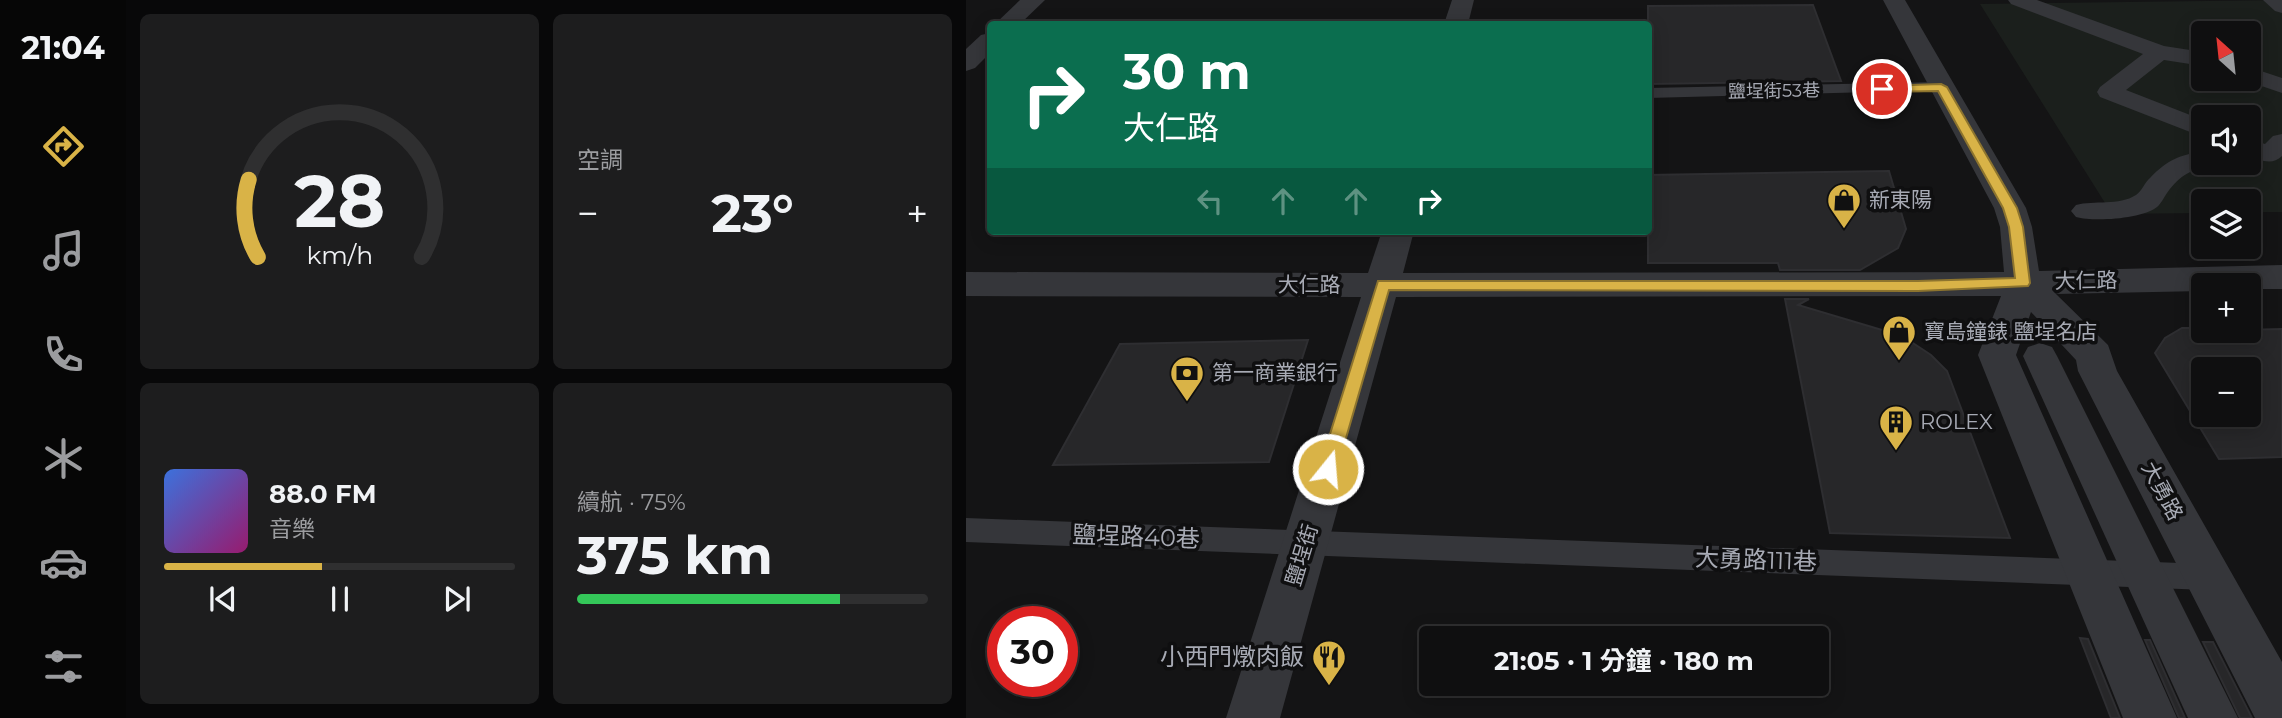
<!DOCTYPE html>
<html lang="zh-TW">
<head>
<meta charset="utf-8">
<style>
	body { margin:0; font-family:Montserrat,"Noto Sans TC",sans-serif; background:#1d1d1e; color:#f1f3f6; height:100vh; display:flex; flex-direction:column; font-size:26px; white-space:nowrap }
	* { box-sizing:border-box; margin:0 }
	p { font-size:23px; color:#9b9c9f }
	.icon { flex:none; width:38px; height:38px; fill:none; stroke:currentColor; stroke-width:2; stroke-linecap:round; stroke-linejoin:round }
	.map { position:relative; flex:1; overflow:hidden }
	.side { display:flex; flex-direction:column; gap:14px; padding:14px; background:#080809; width:840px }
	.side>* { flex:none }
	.guide { position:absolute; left:21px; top:21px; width:665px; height:214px; border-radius:7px; box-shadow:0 4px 18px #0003,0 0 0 2px #2f2f30; background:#0b6e4f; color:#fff; overflow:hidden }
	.needle { width:46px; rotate:333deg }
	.buttons { position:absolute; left:1225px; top:21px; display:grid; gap:14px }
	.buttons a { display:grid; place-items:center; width:70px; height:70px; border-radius:7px; background:#0f0f10; box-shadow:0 4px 18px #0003,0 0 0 2px #2f2f30; font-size:35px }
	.speed { position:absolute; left:21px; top:606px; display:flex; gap:14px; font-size:35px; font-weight:700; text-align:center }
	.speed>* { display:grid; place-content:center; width:91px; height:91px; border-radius:50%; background:#0f0f10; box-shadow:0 4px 18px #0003,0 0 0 2px #2f2f30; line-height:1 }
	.speed .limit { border:10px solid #d22; background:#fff; color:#111 }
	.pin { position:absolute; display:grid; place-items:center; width:60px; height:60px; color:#fff; margin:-30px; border:4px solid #fff; border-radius:50%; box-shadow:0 2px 7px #0007 }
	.me { position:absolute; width:77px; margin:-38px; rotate:17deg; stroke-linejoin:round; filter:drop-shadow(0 0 5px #0008) }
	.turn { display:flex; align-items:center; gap:24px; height:147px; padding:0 21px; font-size:32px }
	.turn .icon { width:91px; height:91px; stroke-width:2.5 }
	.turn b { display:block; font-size:49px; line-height:60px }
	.lanes { display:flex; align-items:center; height:66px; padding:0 21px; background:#0003; justify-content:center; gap:35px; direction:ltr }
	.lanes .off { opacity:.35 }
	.big { font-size:52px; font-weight:700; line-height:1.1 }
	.side .tile { flex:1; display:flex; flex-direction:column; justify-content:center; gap:10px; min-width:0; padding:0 24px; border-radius:10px; background:#1d1d1e }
	.side .dial { align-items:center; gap:0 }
	.dial svg { height:182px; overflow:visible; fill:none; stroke:#2f2f30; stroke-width:7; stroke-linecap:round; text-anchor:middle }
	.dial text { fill:#f1f3f6; stroke:none }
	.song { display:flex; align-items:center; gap:21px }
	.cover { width:84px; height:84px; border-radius:10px; background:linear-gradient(135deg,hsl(220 70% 55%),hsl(320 70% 35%)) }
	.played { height:7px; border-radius:4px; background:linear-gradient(90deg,#d9b347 45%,#2f2f30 45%) }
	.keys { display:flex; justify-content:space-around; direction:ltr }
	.heat { display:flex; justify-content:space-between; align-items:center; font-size:38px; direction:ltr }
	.charge { height:10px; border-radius:5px; background:linear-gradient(90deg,#34c759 75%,#2f2f30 0) }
	.side .tiles { flex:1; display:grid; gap:14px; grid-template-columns:repeat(2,1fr) }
	.trip { position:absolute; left:453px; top:626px; width:410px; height:70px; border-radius:7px; background:#0f0f10; box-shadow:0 4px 18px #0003,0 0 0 2px #2f2f30; font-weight:700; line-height:70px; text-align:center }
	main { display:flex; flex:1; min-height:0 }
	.tab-bar { display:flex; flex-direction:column; width:126px; justify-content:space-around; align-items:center; background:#060606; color:#9b9c9f }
	.tab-bar .icon { width:49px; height:49px }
	.tab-bar .selected { color:#d9b347 }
	.tab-bar b { font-size:32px; color:#f1f3f6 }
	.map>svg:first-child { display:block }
	.green { fill:#1b1f1c; fill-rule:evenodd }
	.building { fill:#272729; stroke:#2e2e31; stroke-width:2; fill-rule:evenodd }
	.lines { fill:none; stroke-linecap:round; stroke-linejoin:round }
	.service { fill:#35363a; fill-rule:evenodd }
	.pedestrian { fill:#35363a; fill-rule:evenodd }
	.minor { fill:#35363a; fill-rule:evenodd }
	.route { fill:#d9b347; stroke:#8d742e; stroke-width:2 }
	.labels { text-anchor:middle; stroke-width:7; stroke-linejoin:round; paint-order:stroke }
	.far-street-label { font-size:18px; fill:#a7aab4; stroke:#0f0f10 }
	.poi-label { font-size:21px; fill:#a7aab4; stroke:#0f0f10; text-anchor:start }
	.street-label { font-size:21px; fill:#a7aab4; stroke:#0f0f10 }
	.near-street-label { font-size:24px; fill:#a7aab4; stroke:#0f0f10 }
	.near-poi-label { font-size:24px; fill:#a7aab4; stroke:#0f0f10; text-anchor:end }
</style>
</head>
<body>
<main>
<nav class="tab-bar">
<b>21:04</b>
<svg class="icon selected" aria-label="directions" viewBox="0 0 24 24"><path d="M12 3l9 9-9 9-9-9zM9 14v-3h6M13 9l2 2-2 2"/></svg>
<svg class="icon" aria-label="music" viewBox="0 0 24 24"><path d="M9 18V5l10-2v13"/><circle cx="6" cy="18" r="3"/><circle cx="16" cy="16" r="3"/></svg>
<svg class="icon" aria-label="phone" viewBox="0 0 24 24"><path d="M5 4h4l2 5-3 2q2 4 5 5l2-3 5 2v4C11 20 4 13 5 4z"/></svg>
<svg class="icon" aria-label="climate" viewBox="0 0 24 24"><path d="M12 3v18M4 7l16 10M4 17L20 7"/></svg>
<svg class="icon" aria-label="car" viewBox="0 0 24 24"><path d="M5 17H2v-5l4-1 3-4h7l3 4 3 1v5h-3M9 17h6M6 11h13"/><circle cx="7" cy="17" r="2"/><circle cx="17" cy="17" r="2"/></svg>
<svg class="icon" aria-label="filters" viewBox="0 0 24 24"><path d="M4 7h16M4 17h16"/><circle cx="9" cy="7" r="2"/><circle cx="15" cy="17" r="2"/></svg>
</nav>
<section class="side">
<div class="tiles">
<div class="tile dial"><svg viewBox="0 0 100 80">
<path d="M14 69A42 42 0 1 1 86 69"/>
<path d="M14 69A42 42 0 0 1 10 35" stroke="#d9b347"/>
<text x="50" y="56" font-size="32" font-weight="700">28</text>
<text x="50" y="72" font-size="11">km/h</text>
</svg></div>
<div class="tile"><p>空調</p>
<div class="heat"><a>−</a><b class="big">23°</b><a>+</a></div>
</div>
<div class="tile">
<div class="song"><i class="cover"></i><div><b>88.0 FM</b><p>音樂</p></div></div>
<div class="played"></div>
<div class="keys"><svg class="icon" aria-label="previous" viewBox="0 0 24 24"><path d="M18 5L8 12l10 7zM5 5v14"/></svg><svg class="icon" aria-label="pause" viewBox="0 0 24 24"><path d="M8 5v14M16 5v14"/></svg><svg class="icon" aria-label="next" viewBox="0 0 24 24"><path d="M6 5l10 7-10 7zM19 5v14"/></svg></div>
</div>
<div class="tile"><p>續航 · 75%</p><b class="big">375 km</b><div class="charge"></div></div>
</div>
</section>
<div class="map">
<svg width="1316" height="718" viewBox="0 0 1316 718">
	<rect width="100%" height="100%" fill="#141415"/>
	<path class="green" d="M1316 0V212H1283V201H1237V213L1146 214 1014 4ZM1237 33H1283V79H1237ZM1237 117H1283V163H1237Z"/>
	<g class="building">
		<polygon points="847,5 875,81 682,84 682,6"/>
		<polygon points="923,171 940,229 932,248 894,270 814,270 812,263 682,263 682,175"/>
		<polygon points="819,299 843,299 832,305 936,336 965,355 981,371 1044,538 864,533"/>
		<path d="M1216 328H1237V331L1316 329V457L1253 459 1189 353 1199 338ZM1237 369H1283V415H1237Z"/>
		<polygon points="342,340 303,462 87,465 154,344"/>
		<polygon points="1114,638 1122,639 1154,718 1145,718"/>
		<polygon points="1179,640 1184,640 1219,718 1213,718"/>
		<polygon points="1237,642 1247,642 1286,718 1274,718"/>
	</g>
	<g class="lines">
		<g class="service">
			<polygon points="975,82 981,84 983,87 981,90 682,98 682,88"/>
			<polygon points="0,518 1241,564 1251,568 1255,577 1251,586 1241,590 0,542"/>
		</g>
		<g class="pedestrian">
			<polygon points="1042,0 1071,0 1198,46 1237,52 1237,66 1198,60 1160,90 1237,120 1237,137 1134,97 1131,92 1134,87 1177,54 1045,4"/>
			<polygon points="1297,0 1316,0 1316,13 1309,11"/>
			<polygon points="1283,67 1316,78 1316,93 1275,79 1283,79"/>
			<path d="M1316 134V156C1306 166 1294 160 1283 156V139L1299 144 1307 136Z"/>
			<path d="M1237 151V163H1248L1247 165C1225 170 1215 174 1201 193 1198 197 1195 204 1191 207 1176 219 1128 222 1110 217L1105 211 1110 205C1128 200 1153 206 1170 195 1176 191 1179 182 1184 178 1201 160 1214 155 1237 151Z"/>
			<polygon points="1074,343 1086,347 1091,356 1272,718 1222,718 1057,356 1062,347"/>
		</g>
		<g class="minor">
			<polygon points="54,0 79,0 54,24 29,24"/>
			<polygon points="486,0 508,0 502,24 478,24"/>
			<polygon points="917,0 939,0 1060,208 1066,227 1073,271 1316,265 1316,289 1283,289 1283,285 1237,285 1237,291 1090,294 1142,345 1151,371 1316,662 1316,718 1289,718 1112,371 1110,360 1065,312 1050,355 1211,718 1157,718 1012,355 1035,296 430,297 314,718 260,718 395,297 0,296 0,272 402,273 416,231 448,231 437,273 1038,272 1034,227 1028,208"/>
			<polygon points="24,33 24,53 9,68 0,71 0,49 15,35"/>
		</g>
	</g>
	<polygon class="route" points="975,84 981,87 1051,208 1057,227 1064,283 1062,286 952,291 423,290 371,469 368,474 362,476 356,474 353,469 412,281 952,281 1049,278 1043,227 1037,208 972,91 916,92 910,89 916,86"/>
	<defs>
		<g id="shop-pin" transform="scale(1.75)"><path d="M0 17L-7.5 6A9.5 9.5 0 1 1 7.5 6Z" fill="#d9b347" stroke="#0f0f10"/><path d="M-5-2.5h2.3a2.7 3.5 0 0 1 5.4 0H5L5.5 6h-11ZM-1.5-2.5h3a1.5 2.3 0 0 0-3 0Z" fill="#111"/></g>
		<g id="bank-pin" transform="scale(1.75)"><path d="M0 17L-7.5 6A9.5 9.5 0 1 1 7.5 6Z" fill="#d9b347" stroke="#0f0f10"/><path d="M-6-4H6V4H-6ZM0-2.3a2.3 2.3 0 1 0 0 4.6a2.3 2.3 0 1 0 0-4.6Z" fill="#111"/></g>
		<g id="building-pin" transform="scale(1.75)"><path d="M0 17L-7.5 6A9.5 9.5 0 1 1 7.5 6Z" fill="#d9b347" stroke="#0f0f10"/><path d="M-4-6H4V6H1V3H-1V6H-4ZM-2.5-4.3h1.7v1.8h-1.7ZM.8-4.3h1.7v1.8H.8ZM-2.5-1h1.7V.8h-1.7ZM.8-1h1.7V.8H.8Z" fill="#111"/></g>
		<g id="restaurant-pin" transform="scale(1.75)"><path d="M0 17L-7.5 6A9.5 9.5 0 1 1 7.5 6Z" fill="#d9b347" stroke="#0f0f10"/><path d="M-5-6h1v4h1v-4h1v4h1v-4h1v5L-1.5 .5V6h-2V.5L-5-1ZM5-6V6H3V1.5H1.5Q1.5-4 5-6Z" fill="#111"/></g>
	</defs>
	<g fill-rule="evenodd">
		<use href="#shop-pin" x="878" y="200"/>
		<use href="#shop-pin" x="933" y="332"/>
		<use href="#bank-pin" x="221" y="373"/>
		<use href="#building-pin" x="930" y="422"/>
		<use href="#restaurant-pin" x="363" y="657"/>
	</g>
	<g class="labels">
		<g class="far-street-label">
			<text transform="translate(808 91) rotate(-1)" y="6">鹽埕街53巷</text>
		</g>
		<g class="poi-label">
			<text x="903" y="207">新東陽</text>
			<text x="958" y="339">寶島鐘錶 鹽埕名店</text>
			<text x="246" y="380">第一商業銀行</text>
			<text x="954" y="429">ROLEX</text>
		</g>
		<g class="street-label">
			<text transform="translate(1120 281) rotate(-1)" y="7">大仁路</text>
			<text x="343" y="292">大仁路</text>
			<text transform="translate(1196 491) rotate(62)" y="7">大勇路</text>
			<text transform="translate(336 555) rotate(-73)" y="7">鹽埕街</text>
		</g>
		<g class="near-street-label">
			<text transform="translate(170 537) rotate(2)" y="8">鹽埕路40巷</text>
			<text transform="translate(790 560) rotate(2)" y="8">大勇路111巷</text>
		</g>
		<g class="near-poi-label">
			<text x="338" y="665">小西門燉肉飯</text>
		</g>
	</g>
</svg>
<div class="buttons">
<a><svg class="needle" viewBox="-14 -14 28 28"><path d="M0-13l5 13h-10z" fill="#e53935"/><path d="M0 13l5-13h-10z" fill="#9b9c9f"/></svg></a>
<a><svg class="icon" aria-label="sound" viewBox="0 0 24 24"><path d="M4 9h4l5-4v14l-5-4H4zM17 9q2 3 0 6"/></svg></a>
<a><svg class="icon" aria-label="layers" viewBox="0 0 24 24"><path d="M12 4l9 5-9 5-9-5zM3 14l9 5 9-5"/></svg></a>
<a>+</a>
<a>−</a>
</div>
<div class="speed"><div class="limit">30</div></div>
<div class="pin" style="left:916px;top:89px;background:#d93025"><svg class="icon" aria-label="arrive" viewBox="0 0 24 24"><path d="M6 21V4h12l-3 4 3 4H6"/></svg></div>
<svg class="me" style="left:362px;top:469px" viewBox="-20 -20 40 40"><circle r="17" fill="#d9b347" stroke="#fff" stroke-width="3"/><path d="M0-11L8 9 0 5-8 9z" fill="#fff"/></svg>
<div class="trip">21:05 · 1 分鐘 · 180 m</div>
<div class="guide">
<div class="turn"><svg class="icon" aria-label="right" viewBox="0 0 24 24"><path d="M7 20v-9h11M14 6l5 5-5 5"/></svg><div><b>30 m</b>大仁路</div></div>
<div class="lanes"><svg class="icon off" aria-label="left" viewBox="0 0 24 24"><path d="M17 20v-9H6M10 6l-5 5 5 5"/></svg><svg class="icon off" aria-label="ahead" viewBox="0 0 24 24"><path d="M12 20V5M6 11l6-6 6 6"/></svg><svg class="icon off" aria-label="ahead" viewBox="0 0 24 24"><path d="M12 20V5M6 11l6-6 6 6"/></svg><svg class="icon" aria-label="right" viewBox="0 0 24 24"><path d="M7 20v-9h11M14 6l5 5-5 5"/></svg></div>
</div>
</div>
</main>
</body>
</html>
